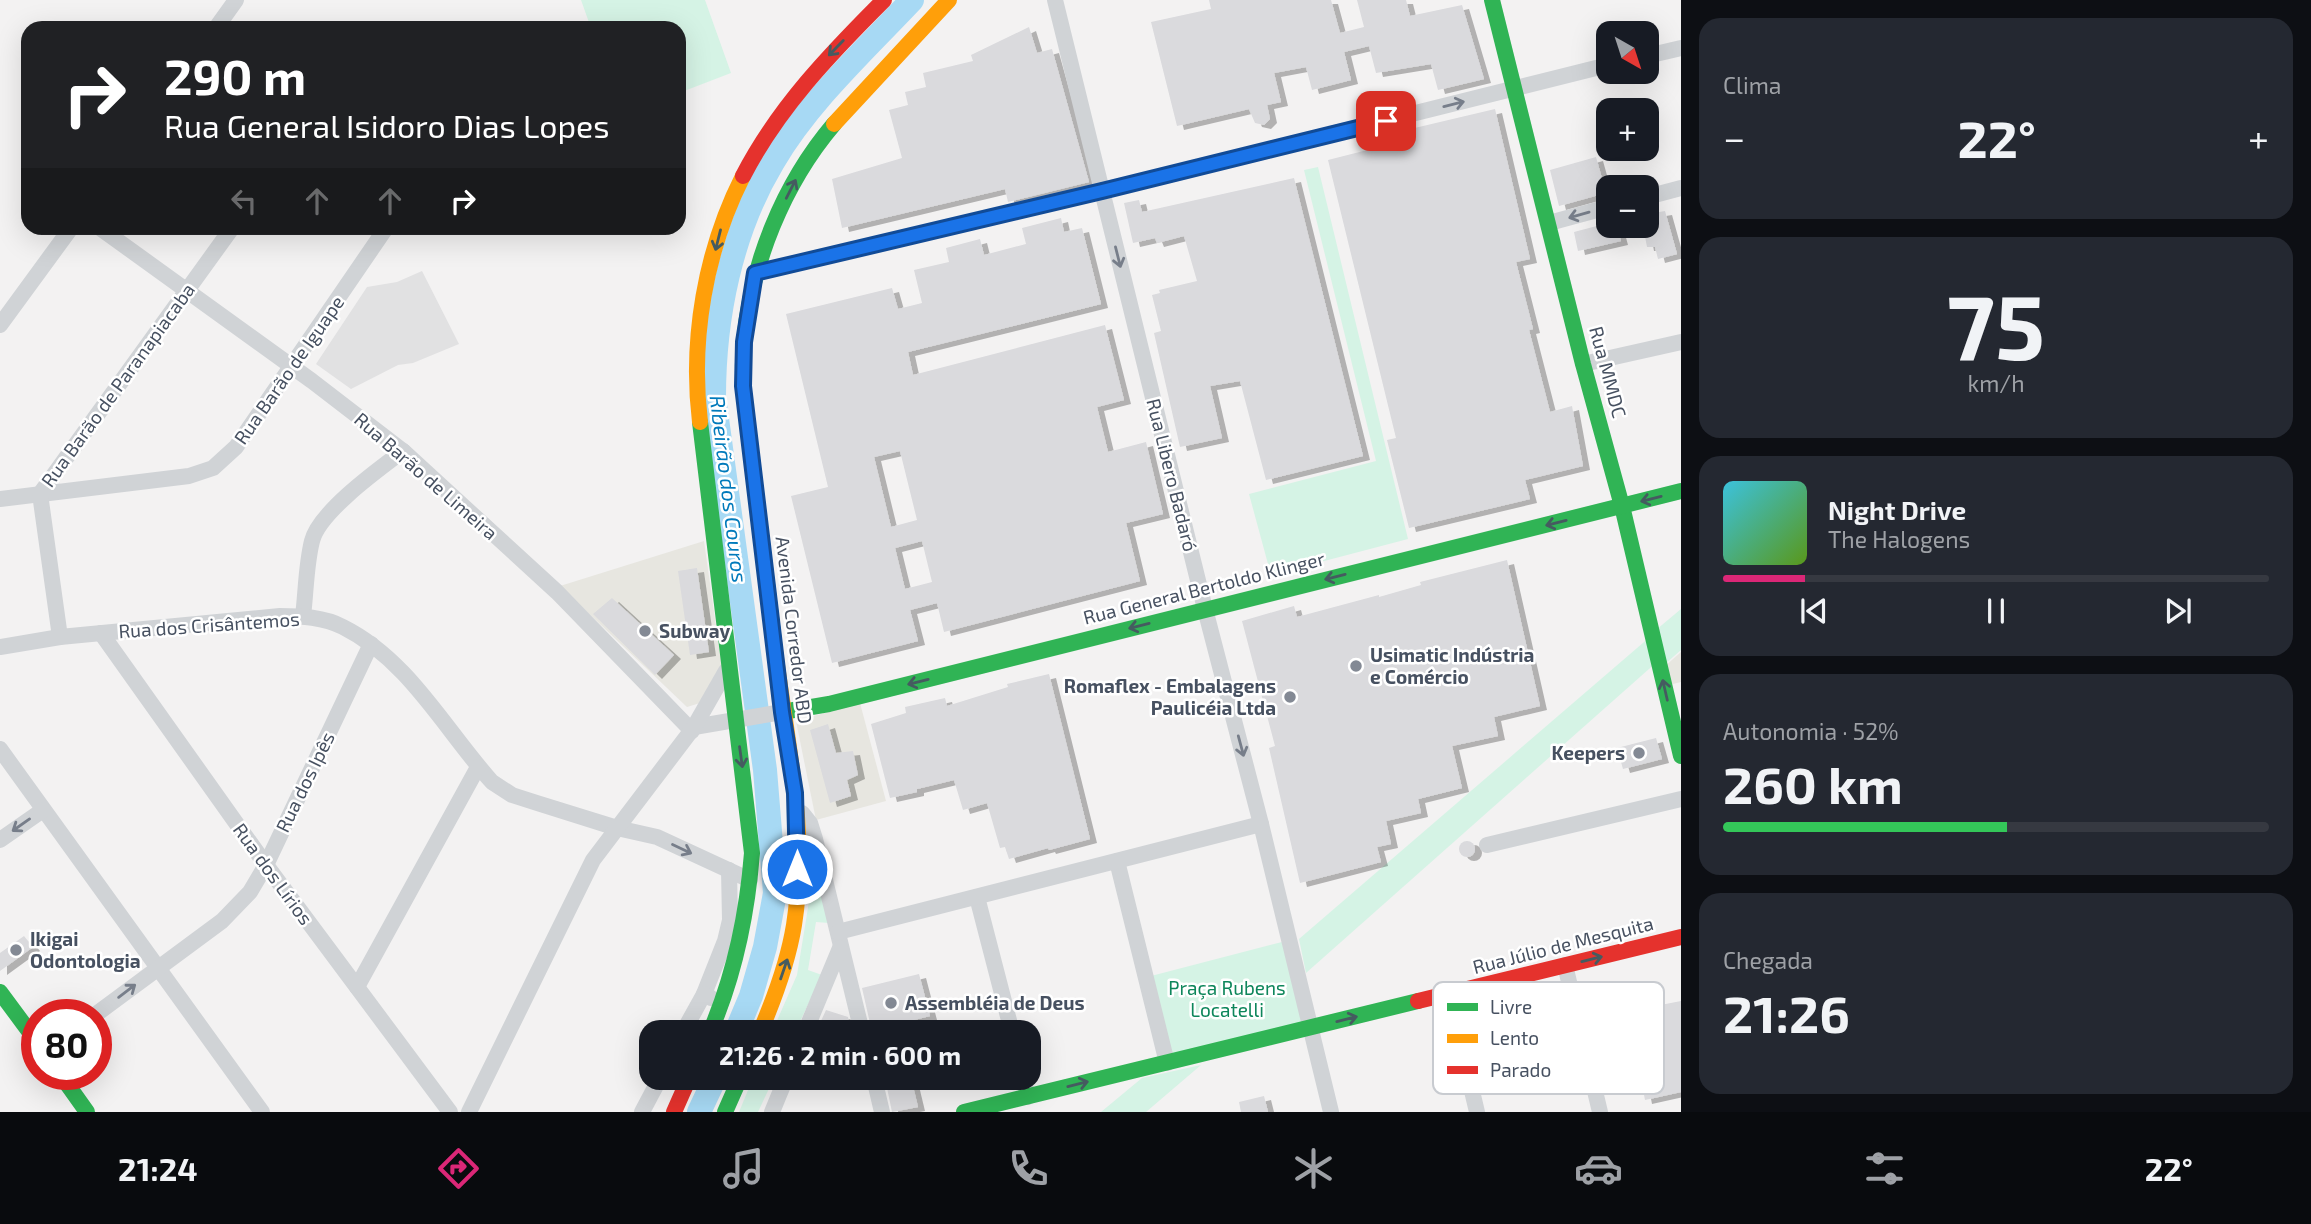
<!DOCTYPE html>
<html lang="pt">
<head>
<meta charset="utf-8">
<style>
	body { margin:0; font-family:"Exo 2",sans-serif; background:#242831; color:#f1f3f6; height:100vh; display:flex; flex-direction:column; font-size:26px; white-space:nowrap }
	* { box-sizing:border-box; margin:0 }
	p { font-size:23px; color:#9ea1a6 }
	.icon { flex:none; width:38px; height:38px; fill:none; stroke:currentColor; stroke-width:2; stroke-linecap:round; stroke-linejoin:round }
	.map { position:relative; flex:1; overflow:hidden }
	.details { display:flex; flex-direction:column; gap:18px; padding:18px; background:#0d0f14; width:630px }
	.details>* { flex:none }
	.guide { position:absolute; left:21px; top:21px; width:665px; height:214px; border-radius:21px; box-shadow:0 7px 28px #0002; background:#202124; color:#fff; overflow:hidden }
	.needle { width:46px; rotate:141deg }
	.fabs { position:absolute; left:1596px; top:21px; display:grid; gap:14px }
	.fabs a { display:grid; place-items:center; width:63px; height:63px; border-radius:14px; background:#171b24; box-shadow:0 7px 28px #0002; font-size:35px }
	.speed { position:absolute; left:21px; top:999px; display:flex; gap:14px; font-size:35px; font-weight:700; text-align:center }
	.speed>* { display:grid; place-content:center; width:91px; height:91px; border-radius:50%; background:#171b24; box-shadow:0 7px 28px #0002; line-height:1 }
	.speed .limit { border:10px solid #d22; background:#fff; color:#111 }
	.pin { position:absolute; display:grid; place-items:center; width:60px; height:60px; color:#fff; margin:-30px; border-radius:14px; box-shadow:0 4px 10px #0006 }
	.me { position:absolute; width:77px; margin:-38px; rotate:0deg; stroke-linejoin:round; filter:drop-shadow(0 0 5px #0008) }
	.turn { display:flex; align-items:center; gap:24px; height:147px; padding:0 28px; font-size:32px }
	.turn .icon { width:91px; height:91px; stroke-width:2.5 }
	.turn b { display:block; font-size:49px; line-height:60px }
	.lanes { display:flex; align-items:center; height:66px; padding:0 28px; background:#0003; justify-content:center; gap:35px; direction:ltr }
	.lanes .off { opacity:.35 }
	.big { font-size:52px; font-weight:700; line-height:1.1 }
	.details .card { flex:1; display:flex; flex-direction:column; justify-content:center; gap:10px; min-width:0; padding:0 24px; border-radius:21px; background:#242831 }
	.details .dial { align-items:center; gap:0 }
	.dial b { font-size:91px; line-height:1 }
	.song { display:flex; align-items:center; gap:21px }
	.cover { width:84px; height:84px; border-radius:10px; background:linear-gradient(135deg,hsl(190 70% 55%),hsl(90 70% 35%)) }
	.played { height:7px; border-radius:4px; background:linear-gradient(90deg,#db2777 15%,#363941 15%) }
	.keys { display:flex; justify-content:space-around; direction:ltr }
	.heat { display:flex; justify-content:space-between; align-items:center; font-size:38px; direction:ltr }
	.charge { height:10px; border-radius:5px; background:linear-gradient(90deg,#34c759 52%,#363941 0) }
	.trip { position:absolute; left:639px; top:1020px; width:402px; height:70px; border-radius:21px; background:#171b24; box-shadow:0 7px 28px #0002; font-weight:700; line-height:70px; text-align:center }
	.tab-bar { display:flex; height:112px; justify-content:space-around; align-items:center; background:#090b0e; color:#9ea1a6 }
	.tab-bar .icon { width:49px; height:49px }
	.tab-bar .selected { color:#db2777 }
	.tab-bar b { font-size:32px; color:#f1f3f6 }
	main { display:flex; flex:1; min-height:0 }
	.map>svg:first-child { display:block }
	.commercial { fill:#e7e6e0 }
	.education { fill:#e1e1e2 }
	.green { fill:#d5f3e5 }
	.lines { fill:none; stroke-linecap:round; stroke-linejoin:round }
	.river { stroke:#a7d9f4; stroke-width:24 }
	.building { fill:#dadadd; fill-rule:evenodd; filter:url(#shadow) }
	.street { stroke:#d0d3d6; stroke-width:16 }
	.fast { stroke:#30b455; stroke-width:16 }
	.slow { stroke:#ff9f0a; stroke-width:16 }
	.jam { stroke:#e5322d; stroke-width:16 }
	.oneway { stroke:#455b60 }
	.oneway2 { stroke:#777e8a }
	.route-casing { stroke:#114b97; stroke-width:18 }
	.route { stroke:#1a73e8; stroke-width:12 }
	.poi-dot { fill:#838994; stroke:#fff; stroke-width:2.5 }
	.labels { text-anchor:middle; stroke-width:5; stroke-linejoin:round; paint-order:stroke }
	.street-label { font-size:19px; fill:#475161; stroke:#fff }
	.poi-label { font-size:19px; font-weight:bold; fill:#475161; stroke:#fff; text-anchor:start }
	.park-label { font-size:19px; fill:#0e865b; stroke:#fff }
	.water-label { font-size:21px; font-style:italic; fill:#007abb; stroke:#fff }
	.key { fill:#fff; stroke:#c8cbd0; stroke-width:2 }
	.key-label { font-size:19px; fill:#475161 }
</style>
</head>
<body>
<main>
<div class="map">
<svg width="1681" height="1112" viewBox="0 0 1681 1112">
	<defs>
		<filter id="shadow"><feDropShadow dx="7" dy="4" stdDeviation="0" flood-color="#0004"/></filter>
	</defs>
	<rect width="100%" height="100%" fill="#f3f2f2"/>
	<g class="commercial">
		<polygon points="704,541 722,669 700,703 687,707 560,586"/>
		<polygon points="1681,652 1681,682 1669,685 1664,667"/>
		<polygon points="860,703 886,801 816,820 796,721"/>
	</g>
	<polygon class="education" points="422,271 459,344 413,363 398,365 351,389 316,364 367,287 397,282"/>
	<g class="green">
		<polygon points="581,0 705,0 731,73 679,93 679,28 591,28"/>
		<polygon points="1318,167 1408,539 1271,575 1249,494 1376,461 1304,170"/>
		<polygon points="1681,609 1681,650 1665,664 1656,630"/>
		<polygon points="1651,636 1658,661 1306,973 1299,939"/>
		<polygon points="814,871 829,923 816,922 808,970 822,975 795,1032 772,1032 797,975"/>
		<polygon points="1282,942 1303,1023 1172,1057 1151,976"/>
		<polygon points="1201,1065 1146,1112 1101,1112 1142,1078"/>
		<polygon points="753,1078 774,1078 758,1112 739,1112"/>
	</g>
	<g class="lines">
		<g class="river">
			<path d="M736 1032 751 996 765 947 775 893 765 770 714 397C714 317 731 232 773 162 809 101 864 51 912 0"/>
			<polyline points="699,1112 715,1078"/>
		</g>
	</g>
	<g class="building">
		<polygon points="1209,0 1331,0 1340,33 1364,27 1357,0 1406,0 1410,16 1462,5 1484,79 1438,90 1431,64 1376,73 1369,46 1344,52 1351,80 1312,90 1306,67 1274,73 1281,102 1267,105 1270,119 1264,125 1255,123 1249,109 1177,126 1151,22 1211,9"/>
		<polygon points="1029,27 1037,53 1052,49 1089,182 1008,202 1005,189 842,228 832,179 902,158 889,110 908,105 905,92 926,87 923,73 973,61 971,55"/>
		<polygon points="1495,109 1530,259 1516,262 1533,329 1529,330 1550,412 1572,406 1583,466 1525,480 1530,499 1409,528 1387,440 1396,438 1328,160 1387,145 1385,135"/>
		<polygon points="1596,157 1606,193 1559,206 1550,170"/>
		<polygon points="1294,178 1363,456 1266,480 1240,381 1210,386 1222,438 1180,447 1154,333 1161,331 1152,295 1160,293 1159,290 1197,281 1184,236 1157,243 1155,238 1133,243 1124,203 1139,200 1142,212"/>
		<polygon points="1665,211 1677,254 1658,259 1655,247 1647,247 1643,226 1647,226 1647,214"/>
		<path d="M1061 218 1064 232 1082 228 1101 304 908 352 913 375 1105 325 1124 400 1097 407 1108 452 1146 442 1163 514 1126 523 1140 581 944 632 937 603 910 610 918 641 832 663 791 496 828 487 786 314 892 288 898 309 922 303 914 270 949 262 946 248 980 239 984 255 1026 244 1022 228ZM900 451 917 520 891 527 874 457ZM922 541 932 582 905 589 895 548Z"/>
		<polygon points="1608,223 1608,226 1617,226 1621,241 1578,251 1574,232"/>
		<polygon points="1507,560 1540,706 1494,717 1498,736 1452,746 1462,788 1418,799 1421,813 1386,821 1391,844 1377,847 1381,862 1300,883 1269,748 1275,746 1242,621 1294,606 1297,617 1379,595 1379,597 1421,585 1420,582"/>
		<polygon points="697,568 709,652 690,655 678,571"/>
		<polygon points="612,598 674,655 655,675 593,614"/>
		<polygon points="1049,674 1090,839 1049,850 1048,848 1009,859 1005,847 1000,848 987,803 963,810 954,780 917,789 917,792 890,798 871,724 906,713 905,707 945,698 947,706 1008,687 1007,684"/>
		<polygon points="828,724 836,753 853,751 858,775 847,780 851,796 830,803 810,730"/>
		<polygon points="1656,738 1662,759 1623,769 1617,748"/>
		<circle cx="1467" cy="849" r="8"/>
		<polygon points="24,936 33,947 0,971 0,953"/>
		<polygon points="919,974 930,1016 882,1028 888,1030 888,1032 872,1032 862,988"/>
		<polygon points="1681,1001 1681,1092 1645,1100 1638,1064 1645,1062 1635,1010"/>
		<polygon points="826,1010 848,1017 851,1032 816,1032"/>
		<polygon points="885,1078 911,1078 918,1107 892,1112"/>
		<polygon points="1264,1096 1268,1112 1241,1112 1239,1102"/>
	</g>
	<g class="lines">
		<g class="street">
			<polyline points="1055,0 1205,609 1261,824 1331,1112"/>
			<polyline points="216,28 236,0"/>
			<polyline points="1647,56 1681,48"/>
			<polyline points="1647,197 1681,188"/>
			<polyline points="1549,223 1608,207"/>
			<polyline points="100,228 312,381 403,451 557,592 692,731"/>
			<polyline points="755,273 1102,191 1608,65"/>
			<polyline points="0,325 71,228"/>
			<polyline points="1583,364 1681,342"/>
			<polyline points="0,499 189,476 213,468 236,447 386,228"/>
			<path d="M303 616C306 592 306 565 312 541 319 512 379 469 403 451"/>
			<polyline points="101,633 266,865 450,1112"/>
			<polyline points="60,637 40,494 232,228"/>
			<path d="M0 647 60 637 280 616C301 616 324 617 343 627 409 660 445 730 492 782L512 795 537 803 617 828 657 837 750 880"/>
			<polyline points="694,727 782,712"/>
			<polyline points="0,749 262,1112"/>
			<polyline points="802,813 810,823 815,839 862,1032"/>
			<polyline points="0,840 43,810"/>
			<polyline points="1487,845 1681,799"/>
			<polyline points="1117,861 1167,1063"/>
			<polyline points="977,897 1012,1032"/>
			<polyline points="838,932 1261,824"/>
			<polyline points="1565,965 1600,1112"/>
			<polyline points="357,987 478,767"/>
			<polyline points="704,994 725,941 730,920 729,870"/>
			<polyline points="1449,994 1477,1112"/>
			<polyline points="95,1015 222,921 250,892 266,865 371,644"/>
			<polyline points="683,1032 704,994 711,998"/>
			<polyline points="805,1032 840,948"/>
			<polyline points="874,1078 882,1112"/>
			<polyline points="1023,1078 1028,1097"/>
			<polyline points="469,1112 593,860 694,727 726,671"/>
			<polyline points="642,1112 660,1078"/>
			<polyline points="772,1112 786,1078"/>
		</g>
		<g class="fast">
			<polyline points="1492,0 1583,364 1622,506 1681,756"/>
			<path d="M700 422 752 853C747 916 735 974 710 1032"/>
			<path d="M774 642C767 584 760 526 753 468 748 426 740 384 744 342 751 264 783 184 834 124"/>
			<polyline points="782,712 829,704 1681,491"/>
			<polyline points="0,992 37,1042"/>
			<polyline points="60,1074 87,1112"/>
			<polyline points="725,1112 740,1078"/>
			<polyline points="964,1112 1418,1001"/>
		</g>
		<g class="slow">
			<polyline points="834,124 949,0"/>
			<path d="M700 422C690 340 705 251 743 176"/>
			<path d="M760 1032C775 997 788 962 794 925 809 831 785 735 774 642"/>
		</g>
		<g class="jam">
			<path d="M743 176C778 108 830 54 884 0"/>
			<polyline points="1418,1001 1681,937"/>
			<polyline points="674,1112 689,1078"/>
		</g>
	</g>
	<defs><path id="oneway-shaft" d="M-6 0H5M1.5-3L5.5 0L1.5 3" fill="none" stroke-width="1.6" stroke-linecap="round" stroke-linejoin="round" transform="scale(1.75)"/></defs>
	<g class="oneway">
		<use href="#oneway-shaft" transform="translate(836 48) rotate(134)"/>
		<use href="#oneway-shaft" transform="translate(791 189) rotate(-63)"/>
		<use href="#oneway-shaft" transform="translate(718 240) rotate(104)"/>
		<use href="#oneway-shaft" transform="translate(1651 499) rotate(166)"/>
		<use href="#oneway-shaft" transform="translate(1556 523) rotate(166)"/>
		<use href="#oneway-shaft" transform="translate(1335 577) rotate(166)"/>
		<use href="#oneway-shaft" transform="translate(1139 626) rotate(166)"/>
		<use href="#oneway-shaft" transform="translate(918 682) rotate(166)"/>
		<use href="#oneway-shaft" transform="translate(1665 690) rotate(-103)"/>
		<use href="#oneway-shaft" transform="translate(741 757) rotate(82)"/>
		<use href="#oneway-shaft" transform="translate(1592 959) rotate(-14)"/>
		<use href="#oneway-shaft" transform="translate(784 969) rotate(-71)"/>
		<use href="#oneway-shaft" transform="translate(1347 1019) rotate(-14)"/>
		<use href="#oneway-shaft" transform="translate(1078 1084) rotate(-14)"/>
	</g>
	<g class="oneway2">
		<use href="#oneway-shaft" transform="translate(1454 104) rotate(-14)"/>
		<use href="#oneway-shaft" transform="translate(1579 215) rotate(164)"/>
		<use href="#oneway-shaft" transform="translate(1118 257) rotate(76)"/>
		<use href="#oneway-shaft" transform="translate(1241 746) rotate(75)"/>
		<use href="#oneway-shaft" transform="translate(21 825) rotate(145)"/>
		<use href="#oneway-shaft" transform="translate(682 849) rotate(25)"/>
		<use href="#oneway-shaft" transform="translate(127 991) rotate(-37)"/>
	</g>
	<g class="lines">
		<g class="route-casing">
			<polyline id="route" points="797,869 795,793 782,712 743,386 744,342 755,273 1102,191 1386,121"/>
		</g>
		<use href="#route" class="route"/>
	</g>
	<g class="poi-dot">
		<circle cx="645" cy="631" r="7"/>
		<circle cx="1356" cy="666" r="7"/>
		<circle cx="1290" cy="697" r="7"/>
		<circle cx="1639" cy="753" r="7"/>
		<circle cx="16" cy="950" r="7"/>
		<circle cx="891" cy="1003" r="7"/>
	</g>
	<g class="labels">
		<g class="street-label">
			<text transform="translate(289 370) rotate(-55)" y="7">Rua Barão de Iguape</text>
			<text transform="translate(1608 372) rotate(75)" y="7">Rua MMDC</text>
			<text transform="translate(118 385) rotate(-54)" y="7">Rua Barão de Paranapiacaba</text>
			<text transform="translate(1172 475) rotate(76)" y="7">Rua Libero Badaró</text>
			<text transform="translate(426 476) rotate(41)" y="7">Rua Barão de Limeira</text>
			<text transform="translate(1204 588) rotate(-14)" y="7">Rua General Bertoldo Klinger</text>
			<text transform="translate(209 625) rotate(-4)" y="7">Rua dos Crisântemos</text>
			<text transform="translate(794 630) rotate(83)" y="7">Avenida Corredor ABD</text>
			<text transform="translate(305 782) rotate(-64)" y="7">Rua dos Ipês</text>
			<text transform="translate(273 874) rotate(54)" y="7">Rua dos Lírios</text>
			<text transform="translate(1563 945) rotate(-14)" y="7">Rua Júlio de Mesquita</text>
		</g>
		<g class="poi-label">
			<text x="659" y="638">Subway</text>
			<text x="1370" y="662">Usimatic Indústria<tspan x="1370" dy="22">e Comércio</tspan></text>
			<text x="1276" y="693" text-anchor="end">Romaflex - Embalagens<tspan x="1276" dy="22">Paulicéia Ltda</tspan></text>
			<text x="1625" y="760" text-anchor="end">Keepers</text>
			<text x="30" y="946">Ikigai<tspan x="30" dy="22">Odontologia</tspan></text>
			<text x="905" y="1010">Assembléia de Deus</text>
		</g>
		<g class="park-label">
			<text x="1227" y="995">Praça Rubens<tspan x="1227" dy="22">Locatelli</tspan></text>
		</g>
		<g class="water-label">
			<text transform="translate(728 489) rotate(83)" y="7">Ribeirão dos Couros</text>
		</g>
	</g>
	<rect x="1433" y="982" width="231" height="112" rx="10" class="key"/>
	<rect x="1447" y="1003" width="31" height="8" fill="#30b455"/>
	<rect x="1447" y="1034" width="31" height="9" fill="#ff9f0a"/>
	<rect x="1447" y="1066" width="31" height="8" fill="#e5322d"/>
	<g class="key-label">
		<text x="1490" y="1014">Livre</text>
		<text x="1490" y="1045">Lento</text>
		<text x="1490" y="1077">Parado</text>
	</g>
</svg>
<div class="fabs">
<a><svg class="needle" viewBox="-14 -14 28 28"><path d="M0-13l5 13h-10z" fill="#e53935"/><path d="M0 13l5-13h-10z" fill="#9ea1a6"/></svg></a>
<a>+</a>
<a>−</a>
</div>
<div class="speed"><div class="limit">80</div></div>
<div class="pin" style="left:1386px;top:121px;background:#d93025"><svg class="icon" aria-label="arrive" viewBox="0 0 24 24"><path d="M6 21V4h12l-3 4 3 4H6"/></svg></div>
<svg class="me" style="left:797px;top:869px" viewBox="-20 -20 40 40"><circle r="17" fill="#1a73e8" stroke="#fff" stroke-width="3"/><path d="M0-11L8 9 0 5-8 9z" fill="#fff"/></svg>
<div class="trip">21:26 · 2 min · 600 m</div>
<div class="guide">
<div class="turn"><svg class="icon" aria-label="right" viewBox="0 0 24 24"><path d="M7 20v-9h11M14 6l5 5-5 5"/></svg><div><b>290 m</b>Rua General Isidoro Dias Lopes</div></div>
<div class="lanes"><svg class="icon off" aria-label="left" viewBox="0 0 24 24"><path d="M17 20v-9H6M10 6l-5 5 5 5"/></svg><svg class="icon off" aria-label="ahead" viewBox="0 0 24 24"><path d="M12 20V5M6 11l6-6 6 6"/></svg><svg class="icon off" aria-label="ahead" viewBox="0 0 24 24"><path d="M12 20V5M6 11l6-6 6 6"/></svg><svg class="icon" aria-label="right" viewBox="0 0 24 24"><path d="M7 20v-9h11M14 6l5 5-5 5"/></svg></div>
</div>
</div>
<section class="details">
<div class="card"><p>Clima</p>
<div class="heat"><a>−</a><b class="big">22°</b><a>+</a></div>
</div>
<div class="card dial"><b>75</b><p>km/h</p></div>
<div class="card">
<div class="song"><i class="cover"></i><div><b>Night Drive</b><p>The Halogens</p></div></div>
<div class="played"></div>
<div class="keys"><svg class="icon" aria-label="previous" viewBox="0 0 24 24"><path d="M18 5L8 12l10 7zM5 5v14"/></svg><svg class="icon" aria-label="pause" viewBox="0 0 24 24"><path d="M8 5v14M16 5v14"/></svg><svg class="icon" aria-label="next" viewBox="0 0 24 24"><path d="M6 5l10 7-10 7zM19 5v14"/></svg></div>
</div>
<div class="card"><p>Autonomia · 52%</p><b class="big">260 km</b><div class="charge"></div></div>
<div class="card"><p>Chegada</p><b class="big">21:26</b></div>
</section>
</main>
<nav class="tab-bar">
<b>21:24</b>
<svg class="icon selected" aria-label="directions" viewBox="0 0 24 24"><path d="M12 3l9 9-9 9-9-9zM9 14v-3h6M13 9l2 2-2 2"/></svg>
<svg class="icon" aria-label="music" viewBox="0 0 24 24"><path d="M9 18V5l10-2v13"/><circle cx="6" cy="18" r="3"/><circle cx="16" cy="16" r="3"/></svg>
<svg class="icon" aria-label="phone" viewBox="0 0 24 24"><path d="M5 4h4l2 5-3 2q2 4 5 5l2-3 5 2v4C11 20 4 13 5 4z"/></svg>
<svg class="icon" aria-label="climate" viewBox="0 0 24 24"><path d="M12 3v18M4 7l16 10M4 17L20 7"/></svg>
<svg class="icon" aria-label="car" viewBox="0 0 24 24"><path d="M5 17H2v-5l4-1 3-4h7l3 4 3 1v5h-3M9 17h6M6 11h13"/><circle cx="7" cy="17" r="2"/><circle cx="17" cy="17" r="2"/></svg>
<svg class="icon" aria-label="filters" viewBox="0 0 24 24"><path d="M4 7h16M4 17h16"/><circle cx="9" cy="7" r="2"/><circle cx="15" cy="17" r="2"/></svg>
<b>22°</b>
</nav>
</body>
</html>
